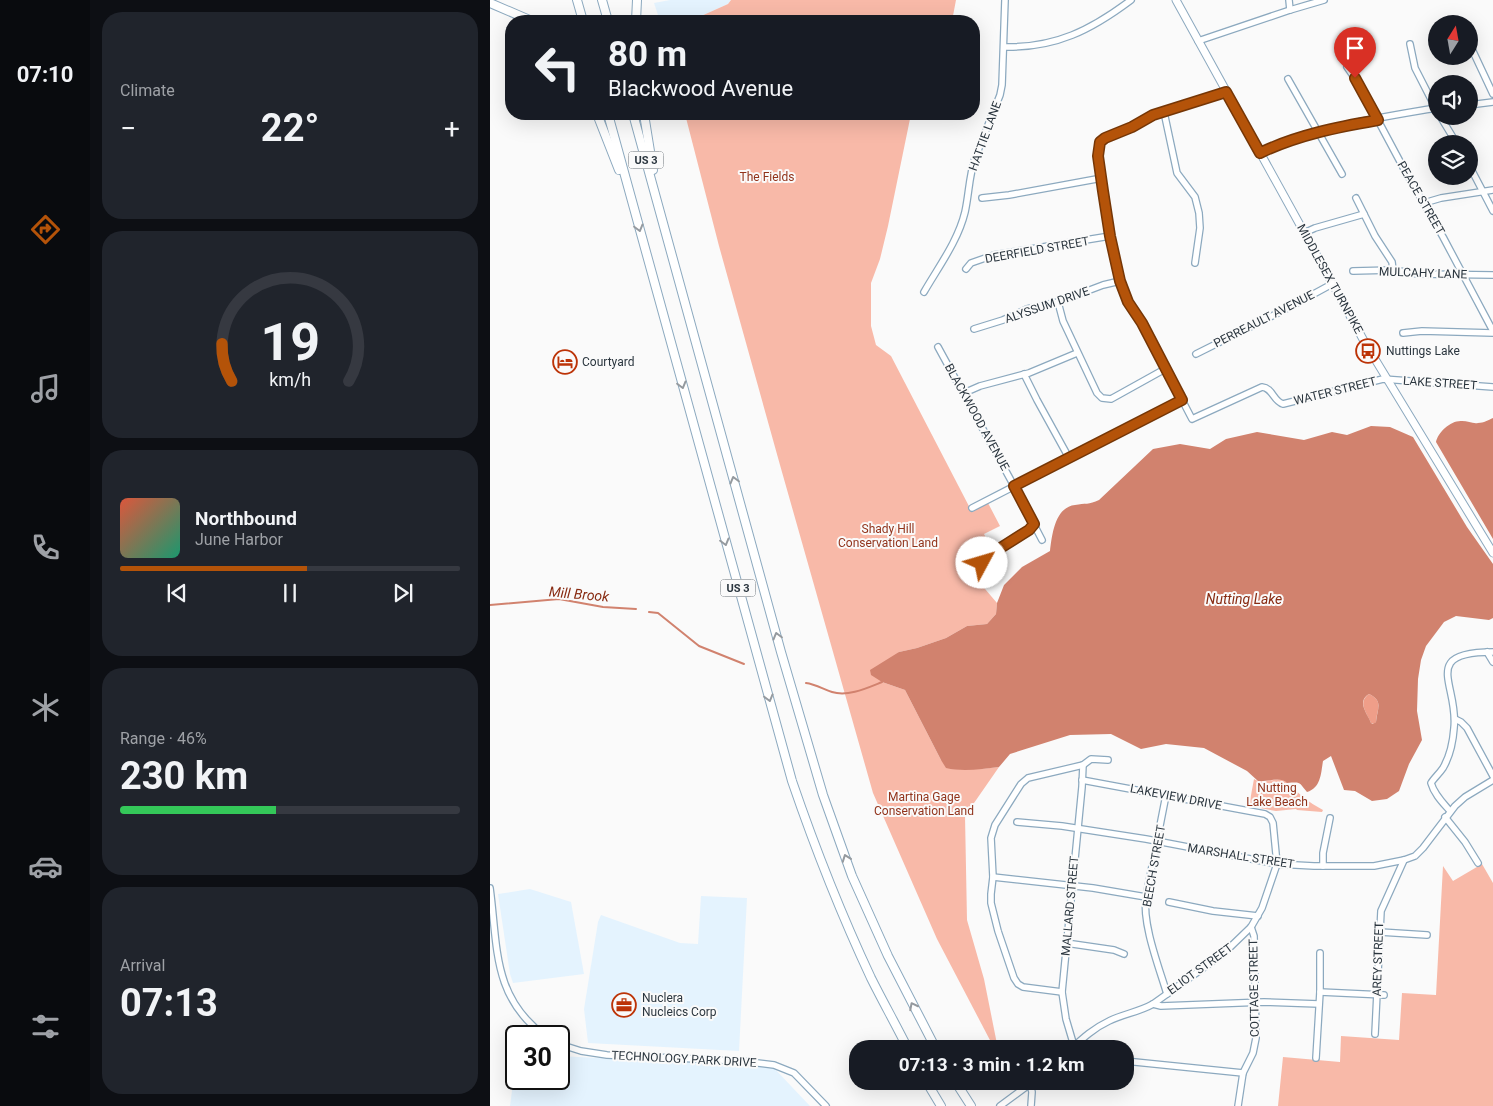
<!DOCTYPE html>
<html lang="en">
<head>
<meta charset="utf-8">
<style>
	body { margin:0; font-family:Roboto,sans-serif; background:#20242c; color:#f1f3f6; height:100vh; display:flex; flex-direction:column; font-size:19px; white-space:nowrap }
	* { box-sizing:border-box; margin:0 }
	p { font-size:16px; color:#9ea1a6 }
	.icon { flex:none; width:28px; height:28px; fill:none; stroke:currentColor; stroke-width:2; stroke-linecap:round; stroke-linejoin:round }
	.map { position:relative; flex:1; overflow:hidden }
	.drawer { display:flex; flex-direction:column; gap:12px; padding:12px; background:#0d0f14; width:400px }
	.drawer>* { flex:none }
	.hud { position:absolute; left:15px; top:15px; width:475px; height:105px; border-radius:20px; box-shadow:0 5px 20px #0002; background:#171b24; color:#f1f3f6; overflow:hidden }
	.needle { width:32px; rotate:11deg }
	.fabs { position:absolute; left:938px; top:15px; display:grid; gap:10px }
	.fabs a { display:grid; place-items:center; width:50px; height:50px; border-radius:50%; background:#171b24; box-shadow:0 5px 20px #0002; font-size:25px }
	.speed { position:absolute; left:15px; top:1025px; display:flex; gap:10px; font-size:25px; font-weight:700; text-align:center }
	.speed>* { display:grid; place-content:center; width:65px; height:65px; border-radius:50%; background:#171b24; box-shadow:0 5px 20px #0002; line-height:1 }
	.speed .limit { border:2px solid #111; border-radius:8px; background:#fff; color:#111 }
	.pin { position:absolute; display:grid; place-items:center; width:42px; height:42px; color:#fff; margin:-51px -21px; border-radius:50% 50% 50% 0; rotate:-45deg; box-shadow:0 0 5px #0007 }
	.pin .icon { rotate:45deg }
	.me { position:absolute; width:55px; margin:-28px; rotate:51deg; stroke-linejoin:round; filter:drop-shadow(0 0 4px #0008) }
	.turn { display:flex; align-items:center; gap:18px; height:105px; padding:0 20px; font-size:22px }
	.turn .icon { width:65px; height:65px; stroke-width:2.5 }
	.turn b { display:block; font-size:35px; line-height:42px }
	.big { font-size:38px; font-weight:700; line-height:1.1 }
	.drawer .tile { flex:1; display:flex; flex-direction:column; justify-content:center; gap:8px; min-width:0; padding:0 18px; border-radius:20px; background:#20242c }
	.drawer .dial { align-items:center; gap:0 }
	.dial svg { height:130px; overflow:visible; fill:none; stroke:#363941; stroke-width:7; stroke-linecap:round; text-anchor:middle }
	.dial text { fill:#f1f3f6; stroke:none }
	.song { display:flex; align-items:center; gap:15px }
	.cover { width:60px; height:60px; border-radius:8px; background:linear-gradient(135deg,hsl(10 70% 55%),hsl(160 70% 35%)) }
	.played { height:5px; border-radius:2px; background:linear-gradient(90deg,#b45309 55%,#363941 55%) }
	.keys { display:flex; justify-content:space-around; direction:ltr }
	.heat { display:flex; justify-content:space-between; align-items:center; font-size:28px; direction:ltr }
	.charge { height:8px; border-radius:4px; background:linear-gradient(90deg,#34c759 46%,#363941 0) }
	.trip { position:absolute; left:359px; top:1040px; width:285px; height:50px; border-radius:20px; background:#171b24; box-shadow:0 5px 20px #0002; font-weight:700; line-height:50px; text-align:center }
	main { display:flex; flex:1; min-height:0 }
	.menu { display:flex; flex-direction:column; width:90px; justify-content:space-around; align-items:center; background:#090b0e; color:#9ea1a6 }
	.menu .icon { width:35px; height:35px }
	.menu .active { color:#b45309 }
	.menu b { font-size:22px; color:#f1f3f6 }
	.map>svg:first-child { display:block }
	.built { fill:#e4f3fe }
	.green { fill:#f8b9a8 }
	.forest { fill:#ef9e89 }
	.water { fill:#d1826e; fill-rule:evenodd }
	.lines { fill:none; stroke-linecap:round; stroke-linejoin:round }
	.stream { stroke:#d1826e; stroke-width:2 }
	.minor-casing { stroke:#8ca9bf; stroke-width:8 }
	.major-casing { stroke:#8ca9bf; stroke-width:9 }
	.highway-casing { stroke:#8ca9bf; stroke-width:10 }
	.minor { stroke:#fff; stroke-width:5.5 }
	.major { stroke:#fff; stroke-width:7 }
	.highway { stroke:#fff; stroke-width:8 }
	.oneway { stroke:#959a9f }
	.route-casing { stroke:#753606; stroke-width:12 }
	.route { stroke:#b45309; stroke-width:9 }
	.labels { text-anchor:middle; stroke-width:4; stroke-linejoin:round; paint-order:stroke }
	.shield { fill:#fafafa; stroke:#697177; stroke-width:1 }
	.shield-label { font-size:11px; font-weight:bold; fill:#2b363f }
	.street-label { font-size:12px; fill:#2b363f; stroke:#fafafa }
	.park-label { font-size:12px; fill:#91331b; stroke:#fafafa }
	.poi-label { font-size:12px; fill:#2b363f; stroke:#fafafa; text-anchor:start }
	.water-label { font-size:14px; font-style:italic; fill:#882b12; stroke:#fafafa }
</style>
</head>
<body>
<main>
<nav class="menu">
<b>07:10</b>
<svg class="icon active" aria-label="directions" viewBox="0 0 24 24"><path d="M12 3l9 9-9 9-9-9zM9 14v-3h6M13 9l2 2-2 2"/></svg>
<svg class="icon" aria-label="music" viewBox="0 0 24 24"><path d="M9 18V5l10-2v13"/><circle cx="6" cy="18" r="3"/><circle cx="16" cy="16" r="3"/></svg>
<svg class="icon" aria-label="phone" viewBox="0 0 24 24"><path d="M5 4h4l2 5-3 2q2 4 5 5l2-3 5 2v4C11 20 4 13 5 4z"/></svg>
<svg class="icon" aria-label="climate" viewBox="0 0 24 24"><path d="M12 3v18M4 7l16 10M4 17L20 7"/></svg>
<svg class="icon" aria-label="car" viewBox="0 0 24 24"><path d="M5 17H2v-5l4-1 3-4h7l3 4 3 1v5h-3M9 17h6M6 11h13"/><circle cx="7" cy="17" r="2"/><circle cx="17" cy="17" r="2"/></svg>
<svg class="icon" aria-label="filters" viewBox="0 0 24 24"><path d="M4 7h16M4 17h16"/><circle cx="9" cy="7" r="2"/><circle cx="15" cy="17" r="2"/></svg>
</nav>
<section class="drawer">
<div class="tile"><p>Climate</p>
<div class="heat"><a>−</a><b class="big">22°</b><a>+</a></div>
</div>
<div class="tile dial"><svg viewBox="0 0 100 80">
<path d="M14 69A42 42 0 1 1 86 69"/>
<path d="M14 69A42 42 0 0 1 8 46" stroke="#b45309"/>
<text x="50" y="56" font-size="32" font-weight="700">19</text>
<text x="50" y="72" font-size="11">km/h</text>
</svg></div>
<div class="tile">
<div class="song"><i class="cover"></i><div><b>Northbound</b><p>June Harbor</p></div></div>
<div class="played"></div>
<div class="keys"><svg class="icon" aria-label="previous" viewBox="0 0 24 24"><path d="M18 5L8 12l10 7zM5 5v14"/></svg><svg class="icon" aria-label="pause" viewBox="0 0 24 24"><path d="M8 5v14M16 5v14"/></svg><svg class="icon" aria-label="next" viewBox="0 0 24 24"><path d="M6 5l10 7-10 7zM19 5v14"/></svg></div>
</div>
<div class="tile"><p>Range · 46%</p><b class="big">230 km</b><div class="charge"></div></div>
<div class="tile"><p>Arrival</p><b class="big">07:13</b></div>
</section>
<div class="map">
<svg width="1003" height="1106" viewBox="0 0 1003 1106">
	<rect width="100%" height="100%" fill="#fafafa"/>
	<g class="built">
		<polygon points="180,0 241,0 238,4 200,21 170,21 164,3"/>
		<polygon points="40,889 81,902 94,974 23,983 20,974 8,894"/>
		<polygon points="211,896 257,898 249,1051 98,1043 94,1009 108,922 111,915 190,943 208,944"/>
		<polygon points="69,1056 283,1067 320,1106 20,1106 26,1060 26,1079 69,1079"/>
	</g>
	<g class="green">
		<polygon points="241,0 466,0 462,21 200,21 238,4"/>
		<polygon points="195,114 421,114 398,226 390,259 381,283 381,326 386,345 401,356 482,512 498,503 510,526 494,534 497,540 503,545 478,569 507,603 506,614 497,624 477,626 456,638 427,648 409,652 392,682 415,690 451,760 490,769 509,767 475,816 477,920 494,979 507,1044 502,1044 447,939 383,793 290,465 229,246"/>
		<path d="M764 779C775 786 787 775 795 781 801 785 807 792 813 797 819 802 826 806 833 810L832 812 807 810 806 809 786 811 759 806Z"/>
		<polygon points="992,864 1003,883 1003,1106 788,1106 793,1057 850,1062 851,1036 909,1040 912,993 946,995 953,866 963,881"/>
	</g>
	<path class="forest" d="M879 694C894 701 887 709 886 722L884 724 881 723C877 713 867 702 879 694Z"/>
	<g class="water">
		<path d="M1003 418V539L946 442C948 432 961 420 972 421 978 421 983 424 988 423 994 423 998 420 1003 418Z"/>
		<path d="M881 426 900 427 923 437 977 527 1003 564V618L999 620 966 616 954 622 936 646 931 660 928 679 927 711 932 740 919 764 909 791 897 799 882 801 865 791 854 790 841 756 833 761C831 773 831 788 817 792 808 782 812 782 797 783 790 776 778 782 768 781L757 771 714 748 676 744 651 749 621 734 580 735 520 754 509 767C492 769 473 772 456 768L451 760 415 690 392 682 381 675 380 670 409 652 427 648 456 638 477 626 497 624 506 614 507 603 514 585 532 567 560 551C562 535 565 507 585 505 595 503 599 505 609 500L663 449 690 444 720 449 736 439 767 432 814 440 842 432 857 435ZM879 694C894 701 887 709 886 722L883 724 881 723C878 714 866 702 879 694Z"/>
	</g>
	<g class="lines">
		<g class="stream">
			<polyline points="0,605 69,599 113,607 146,609"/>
			<polyline points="159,612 168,613 209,646 254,664"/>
			<path d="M316 683C325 684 333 689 342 692 358 697 377 688 392 682"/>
		</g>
		<g class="minor-casing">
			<g id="minor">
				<polyline points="799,0 800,10"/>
				<polyline points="708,41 800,10 834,0"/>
				<polyline points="920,44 925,68 946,109"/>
				<polyline points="980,45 1003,94"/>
				<path d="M514 47C566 48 601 30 641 0"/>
				<polyline points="857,67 868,83 914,169 953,237 1003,331"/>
				<polyline points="798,79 852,174"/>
				<path d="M736 92 663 115 642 127 615 138 610 142 609 145 608 156 613 191 620 236 630 281 639 301 652 323 702 419 772 387C783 388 783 401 793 404L893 379 1003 387"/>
				<polyline points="979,105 1003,102"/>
				<polyline points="674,112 687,173 705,197 709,213 710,228 705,263"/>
				<polyline points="950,116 967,144"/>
				<path d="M770 153C825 127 887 118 946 108"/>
				<polyline points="979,165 1003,211"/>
				<polyline points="492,198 519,195 612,178"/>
				<polyline points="866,198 885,236 902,262 903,270"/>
				<polyline points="934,203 951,198 1003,190"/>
				<polyline points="814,233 825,228 874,214"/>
				<polyline points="476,269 481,263 504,255 620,236"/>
				<polyline points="863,271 903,270 928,274 1003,275"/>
				<path d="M434 292C449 266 468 241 475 212 479 194 479 176 485 158L510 95 512 85 515 0"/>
				<polyline points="568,302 573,321 607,393 612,398 621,399 675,369"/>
				<polyline points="484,329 513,320 537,309 568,302 613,285 630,281"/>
				<polyline points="913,333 932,331 1003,333"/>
				<polyline points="448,347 524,486 552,540"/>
				<polyline points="706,354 798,308 842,284"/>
				<polyline points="534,374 547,400 579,458"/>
				<polyline points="474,393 490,386 539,373 587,353"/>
				<polyline points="482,508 692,400"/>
				<polyline points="492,563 512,547 539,530 544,524"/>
				<polyline points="997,652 1003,662"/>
				<polyline points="965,719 971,722 977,728 1003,776"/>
				<path d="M676 795 656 897C652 924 669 967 677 994"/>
				<path d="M960 811C953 803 944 794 941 783 944 778 949 774 953 768 960 756 963 742 964 728 969 685 929 652 1003 652"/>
				<polyline points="955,817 975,842 988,863"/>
				<polyline points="527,822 572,826 656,839 787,864 824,866 884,866 914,860 925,856 933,848 965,806 975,797 1003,780"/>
				<polyline points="833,866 833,853 840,818"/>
				<polyline points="503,877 603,888 656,897"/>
				<path d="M0 888C8 947 2 997 55 1036"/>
				<polyline points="679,902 723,911 768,916"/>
				<polyline points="890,932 937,935"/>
				<polyline points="576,943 624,950 634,954"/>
				<polyline points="572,992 533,987 528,984 524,978 508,931 501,903 501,894 503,877 501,838 505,825 531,784 538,778 593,765 601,759 618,760"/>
				<polyline points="830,992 894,995"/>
				<polyline points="663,1004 671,1006 774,1002 829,1004"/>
				<polyline points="885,1034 891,911 914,860"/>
				<polyline points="69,1044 91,1051 117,1055 251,1061 284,1065 304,1073 336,1106"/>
				<polyline points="584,1046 576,1019 572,992 592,787 593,765"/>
				<path d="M581 1049C593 1038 604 1028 619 1021 633 1014 649 1012 663 1004L733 954 761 927 772 908 787 864 783 823 780 817 775 814 592 780"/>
				<polyline points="826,1058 830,992 830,953"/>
				<polyline points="635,1061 753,1073"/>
				<polyline points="540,1084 542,1092 541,1106"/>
				<polyline points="510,1106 544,1081"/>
				<polyline points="748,1106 753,1073 763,1053 766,1038 764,936 761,927"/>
			</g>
		</g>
		<g class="major-casing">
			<polyline id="major" points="686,0 874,341 1003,553"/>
		</g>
		<g class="highway-casing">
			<g id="highway">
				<polyline points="87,0 93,21"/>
				<polyline points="112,0 118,21"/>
				<polyline points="0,3 42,21"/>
				<polyline points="146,21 147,0"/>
				<polyline points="107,114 129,170"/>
				<path d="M118 114 302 781C325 848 351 914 381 978 393 1002 406 1025 418 1049"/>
				<polyline points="143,114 291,652 333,795 362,876 398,956 446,1049"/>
				<polyline points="154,114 163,170"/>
				<polyline points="436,1081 451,1106"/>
				<polyline points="465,1081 481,1106"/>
			</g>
		</g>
		<use href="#minor" class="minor"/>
		<use href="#major" class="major"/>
		<use href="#highway" class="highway"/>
	</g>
	<defs><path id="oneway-chevron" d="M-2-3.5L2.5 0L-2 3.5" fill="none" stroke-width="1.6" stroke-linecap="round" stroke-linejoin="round" transform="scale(1.25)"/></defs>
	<g class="oneway">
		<use href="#oneway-chevron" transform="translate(149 228) rotate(75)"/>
		<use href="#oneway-chevron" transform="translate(192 385) rotate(75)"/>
		<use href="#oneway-chevron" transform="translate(244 480) rotate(-105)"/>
		<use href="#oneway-chevron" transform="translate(235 542) rotate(75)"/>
		<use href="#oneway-chevron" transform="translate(287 636) rotate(-105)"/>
		<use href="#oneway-chevron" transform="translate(279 698) rotate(75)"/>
		<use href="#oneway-chevron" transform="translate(356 858) rotate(-110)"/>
		<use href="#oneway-chevron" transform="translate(423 1006) rotate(-117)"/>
	</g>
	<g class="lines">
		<g class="route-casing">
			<path id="route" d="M492 563 512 547 539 530 544 524 524 486 692 400 652 323 638 302 630 281 620 236 613 191 608 156 610 142 615 138 642 127 663 115 736 92 770 153C807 135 848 127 888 120L865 78"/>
		</g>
		<use href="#route" class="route"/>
	</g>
	<defs>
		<g id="bus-ring" transform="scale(1.25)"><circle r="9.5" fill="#fafafa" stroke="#bc3307" stroke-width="1.5"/><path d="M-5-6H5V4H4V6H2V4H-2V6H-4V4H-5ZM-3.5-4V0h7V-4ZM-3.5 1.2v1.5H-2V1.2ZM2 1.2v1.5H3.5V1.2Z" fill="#bc3307"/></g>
		<g id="hotel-ring" transform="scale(1.25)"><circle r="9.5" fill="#fafafa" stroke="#bc3307" stroke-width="1.5"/><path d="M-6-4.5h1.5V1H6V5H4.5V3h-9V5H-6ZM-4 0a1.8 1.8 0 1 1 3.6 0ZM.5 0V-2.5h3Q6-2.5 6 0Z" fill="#bc3307"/></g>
		<g id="office-ring" transform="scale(1.25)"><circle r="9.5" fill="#fafafa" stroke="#bc3307" stroke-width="1.5"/><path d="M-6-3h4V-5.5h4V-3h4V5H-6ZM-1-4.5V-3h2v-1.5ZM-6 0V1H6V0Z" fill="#bc3307"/></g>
	</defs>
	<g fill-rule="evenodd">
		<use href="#bus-ring" x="878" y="351"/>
		<use href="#hotel-ring" x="75" y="362"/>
		<use href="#office-ring" x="134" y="1005"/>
	</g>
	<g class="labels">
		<g class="shield">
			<rect x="138.5" y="151.5" width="35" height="17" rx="4"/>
			<rect x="230.5" y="579.5" width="35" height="17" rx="4"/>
		</g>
		<g class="shield-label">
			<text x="156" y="164">US 3</text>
			<text x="248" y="592">US 3</text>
		</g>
		<g class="street-label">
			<text transform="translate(495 136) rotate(-70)" y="4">HATTIE LANE</text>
			<text transform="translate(931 198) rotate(60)" y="4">PEACE STREET</text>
			<text transform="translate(547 250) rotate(-10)" y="4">DEERFIELD STREET</text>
			<text transform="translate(933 273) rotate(2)" y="4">MULCAHY LANE</text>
			<text transform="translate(840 279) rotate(61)" y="4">MIDDLESEX TURNPIKE</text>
			<text transform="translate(557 305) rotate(-19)" y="4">ALYSSUM DRIVE</text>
			<text transform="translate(774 319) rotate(-27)" y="4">PERREAULT AVENUE</text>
			<text transform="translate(950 383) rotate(4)" y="4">LAKE STREET</text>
			<text transform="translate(845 391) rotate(-14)" y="4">WATER STREET</text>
			<text transform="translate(487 417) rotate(61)" y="4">BLACKWOOD AVENUE</text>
			<text transform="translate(686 797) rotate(11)" y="4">LAKEVIEW DRIVE</text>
			<text transform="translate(751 856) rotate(9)" y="4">MARSHALL STREET</text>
			<text transform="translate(664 866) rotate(-80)" y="4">BEECH STREET</text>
			<text transform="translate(580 906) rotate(-85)" y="4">MALLARD STREET</text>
			<text transform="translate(888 959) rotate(-88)" y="4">AREY STREET</text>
			<text transform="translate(710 969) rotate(-36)" y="4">ELIOT STREET</text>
			<text transform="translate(764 988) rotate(-91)" y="4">COTTAGE STREET</text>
			<text transform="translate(194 1059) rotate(3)" y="4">TECHNOLOGY PARK DRIVE</text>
		</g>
		<g class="park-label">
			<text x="277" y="181">The Fields</text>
			<text x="398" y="533">Shady Hill<tspan x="398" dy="14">Conservation Land</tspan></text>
			<text x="787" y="792">Nutting<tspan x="787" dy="14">Lake Beach</tspan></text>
			<text x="434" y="801">Martina Gage<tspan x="434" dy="14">Conservation Land</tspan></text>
		</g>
		<g class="poi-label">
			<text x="896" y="355">Nuttings Lake</text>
			<text x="92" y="366">Courtyard</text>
			<text x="152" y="1002">Nuclera<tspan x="152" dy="14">Nucleics Corp</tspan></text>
		</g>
		<g class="water-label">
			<text transform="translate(89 594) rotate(5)" y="5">Mill Brook</text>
			<text x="754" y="604">Nutting Lake</text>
		</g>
	</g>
</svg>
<div class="fabs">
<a><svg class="needle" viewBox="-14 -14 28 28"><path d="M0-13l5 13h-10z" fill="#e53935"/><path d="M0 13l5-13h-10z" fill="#9ea1a6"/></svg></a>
<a><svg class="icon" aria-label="sound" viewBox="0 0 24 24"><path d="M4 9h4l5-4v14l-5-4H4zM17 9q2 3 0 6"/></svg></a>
<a><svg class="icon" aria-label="layers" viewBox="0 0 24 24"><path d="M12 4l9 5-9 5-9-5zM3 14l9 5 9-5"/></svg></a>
</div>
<div class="speed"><div class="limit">30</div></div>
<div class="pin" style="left:865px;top:78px;background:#d93025"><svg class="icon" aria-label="arrive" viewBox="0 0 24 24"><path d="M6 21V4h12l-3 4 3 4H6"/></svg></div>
<svg class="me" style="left:492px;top:563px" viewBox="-20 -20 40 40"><circle r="19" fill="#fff"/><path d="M0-13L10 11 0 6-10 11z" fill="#b45309"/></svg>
<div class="trip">07:13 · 3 min · 1.2 km</div>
<div class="hud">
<div class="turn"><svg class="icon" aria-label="left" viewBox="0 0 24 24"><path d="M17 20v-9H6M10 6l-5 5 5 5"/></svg><div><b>80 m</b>Blackwood Avenue</div></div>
</div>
</div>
</main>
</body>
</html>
